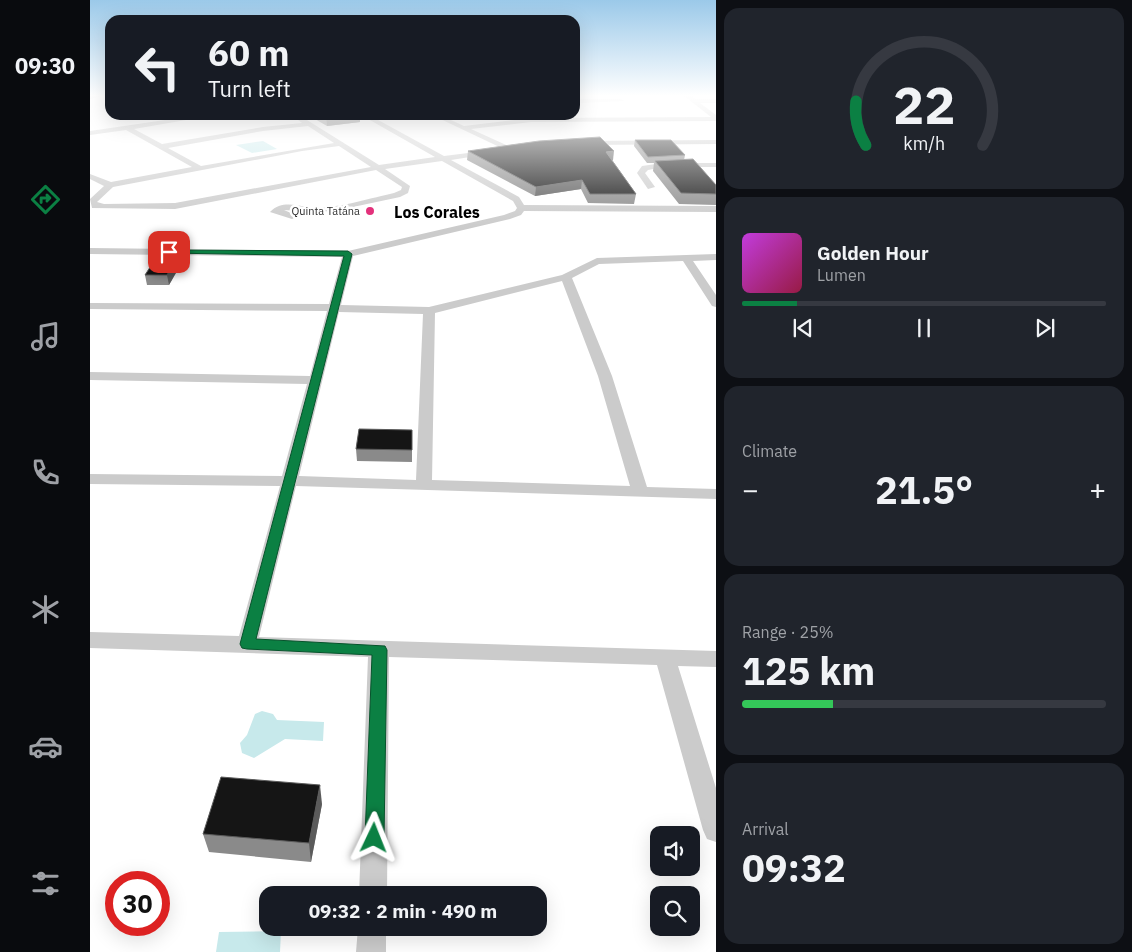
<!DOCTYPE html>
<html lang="en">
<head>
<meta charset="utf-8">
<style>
	body { margin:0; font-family:"IBM Plex Sans",sans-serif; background:#20242c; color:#f1f3f6; height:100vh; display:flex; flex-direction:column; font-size:19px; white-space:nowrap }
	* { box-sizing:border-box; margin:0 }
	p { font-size:16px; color:#9ea1a6 }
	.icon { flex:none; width:28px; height:28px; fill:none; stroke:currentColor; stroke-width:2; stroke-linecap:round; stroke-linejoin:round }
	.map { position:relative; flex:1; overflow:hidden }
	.drawer { display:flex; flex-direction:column; gap:8px; padding:8px; background:#0d0f14; width:416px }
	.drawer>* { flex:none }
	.guide { position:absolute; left:15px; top:15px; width:475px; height:105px; border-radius:15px; box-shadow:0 5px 20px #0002; background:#171b24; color:#f1f3f6; overflow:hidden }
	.buttons { position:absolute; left:560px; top:826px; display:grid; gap:10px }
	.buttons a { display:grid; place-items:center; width:50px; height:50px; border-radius:10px; background:#171b24; box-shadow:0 5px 20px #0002; font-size:25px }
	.speed { position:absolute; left:15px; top:871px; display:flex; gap:10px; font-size:25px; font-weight:700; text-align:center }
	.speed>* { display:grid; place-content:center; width:65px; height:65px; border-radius:50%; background:#171b24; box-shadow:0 5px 20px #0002; line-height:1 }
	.speed .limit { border:8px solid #d22; background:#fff; color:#111 }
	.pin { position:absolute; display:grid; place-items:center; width:42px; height:42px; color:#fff; margin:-21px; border-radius:10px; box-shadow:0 2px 8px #0006 }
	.me { position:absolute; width:55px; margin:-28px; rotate:2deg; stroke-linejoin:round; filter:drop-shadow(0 0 4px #0008) }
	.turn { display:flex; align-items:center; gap:18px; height:105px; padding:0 20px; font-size:22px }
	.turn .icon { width:65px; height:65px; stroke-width:2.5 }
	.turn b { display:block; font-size:35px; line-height:42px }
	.big { font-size:38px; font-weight:800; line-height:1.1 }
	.drawer .widget { flex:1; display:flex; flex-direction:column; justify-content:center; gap:8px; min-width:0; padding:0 18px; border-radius:15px; background:#20242c }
	.drawer .dial { align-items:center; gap:0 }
	.dial svg { height:130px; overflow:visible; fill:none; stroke:#363941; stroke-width:7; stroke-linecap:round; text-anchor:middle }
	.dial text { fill:#f1f3f6; stroke:none }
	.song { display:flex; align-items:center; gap:15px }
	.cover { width:60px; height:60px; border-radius:8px; background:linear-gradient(135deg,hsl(290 70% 55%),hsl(340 70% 35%)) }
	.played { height:5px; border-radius:2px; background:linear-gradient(90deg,#0b8043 15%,#363941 15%) }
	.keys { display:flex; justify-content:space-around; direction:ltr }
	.heat { display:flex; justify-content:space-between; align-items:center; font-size:28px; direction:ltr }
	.charge { height:8px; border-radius:4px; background:linear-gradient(90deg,#34c759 25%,#363941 0) }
	.trip { position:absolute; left:169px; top:886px; width:288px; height:50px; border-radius:15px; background:#171b24; box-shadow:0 5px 20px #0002; font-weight:800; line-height:50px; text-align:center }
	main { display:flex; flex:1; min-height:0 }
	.tab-bar { display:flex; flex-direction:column; width:90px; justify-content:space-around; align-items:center; background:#090b0e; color:#9ea1a6 }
	.tab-bar .icon { width:35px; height:35px }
	.tab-bar .on { color:#0b8043 }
	.tab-bar b { font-size:22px; color:#f1f3f6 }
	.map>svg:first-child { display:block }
	.water { fill:#c7e9eb }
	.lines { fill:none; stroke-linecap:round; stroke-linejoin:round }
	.street { fill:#cbcbcb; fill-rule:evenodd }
	.primary { fill:#a6a6a6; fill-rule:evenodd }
	.wall { fill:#8a8a8a }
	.shaded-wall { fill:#5b5b5b }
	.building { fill:#151515; stroke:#5b5b5b }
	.route { fill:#0b8043; stroke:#07532c }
	.poi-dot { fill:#e3317b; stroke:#fff; stroke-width:2 }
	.labels { text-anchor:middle; stroke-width:5; stroke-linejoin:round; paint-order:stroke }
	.far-poi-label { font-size:11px; fill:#2e2e2e; stroke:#fff; text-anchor:end }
	.far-district-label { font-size:16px; font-weight:bold; fill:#000; stroke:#fff }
</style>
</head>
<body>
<main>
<nav class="tab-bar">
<b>09:30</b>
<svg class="icon on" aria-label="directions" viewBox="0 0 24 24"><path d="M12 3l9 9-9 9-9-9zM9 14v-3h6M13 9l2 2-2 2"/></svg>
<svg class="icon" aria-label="music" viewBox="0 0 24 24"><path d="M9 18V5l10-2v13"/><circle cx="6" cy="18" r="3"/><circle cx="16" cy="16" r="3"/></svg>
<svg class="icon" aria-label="phone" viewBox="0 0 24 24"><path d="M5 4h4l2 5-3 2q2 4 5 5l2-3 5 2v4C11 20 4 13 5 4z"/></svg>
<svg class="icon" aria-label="climate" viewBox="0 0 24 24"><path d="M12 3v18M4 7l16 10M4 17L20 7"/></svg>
<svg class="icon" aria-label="car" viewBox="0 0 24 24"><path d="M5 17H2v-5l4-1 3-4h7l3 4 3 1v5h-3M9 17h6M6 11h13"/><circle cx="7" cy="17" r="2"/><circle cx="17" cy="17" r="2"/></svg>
<svg class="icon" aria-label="filters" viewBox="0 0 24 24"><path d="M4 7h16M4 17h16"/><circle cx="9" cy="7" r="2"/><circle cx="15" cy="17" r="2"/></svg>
</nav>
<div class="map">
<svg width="626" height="952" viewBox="0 0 626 952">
	<rect width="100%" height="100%" fill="#fff"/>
	<g class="water">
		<polygon points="173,141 187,149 162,153 146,145"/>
		<polygon points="172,711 183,714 187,720 234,722 233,741 195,739 164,758 152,753 150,743 157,735 165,714"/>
		<polygon points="191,931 190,952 126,952 129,932"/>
	</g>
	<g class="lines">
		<g class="street">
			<polygon points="593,95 600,95 605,99 626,99 626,103 610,103 626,115 626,121 441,122 381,129 423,148 423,152 420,152 342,115 350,115 374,126 441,118 621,117"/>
			<polygon points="485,99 531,99 534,101 485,103"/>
			<path d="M109 115H125L44 129 72 144 173 127 212 123 202 115H209L289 165 345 157 271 115H279L354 156 402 150V154H399L361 160 429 197 434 205 626 206V212L434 211 431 215 420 219 263 256 251 305 339 307 472 275 507 258 626 254V260L603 261 626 295V307L622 306 593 261 509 264 482 278 522 376 557 487 626 489V499L206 486 169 637 626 651V667L588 666 626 788V842L617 839 613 830 567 665 299 657 297 895H269L278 657 0 648V632L149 636 190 486 0 484V474L192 476 217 384 0 380V372L220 376 237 311 0 309V303L239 304 252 257 0 254V248L258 251 414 215 425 211 427 208 423 201 352 161 295 169 320 186 318 193 310 197 244 211 217 212 202 219 180 212C191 201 204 205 216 207 241 211 280 198 304 193L311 190 312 187 286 170 85 209 2 208 0 199 14 186 0 179V174L21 182 102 167 36 130 0 135V131ZM218 126 244 143 111 166 78 148 173 131ZM249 146 281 167 85 203 14 204 7 202 23 187 212 151ZM194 210 208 211 201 213ZM472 281 508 376 540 486 342 480 345 313ZM249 312 333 314 326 480 209 476Z"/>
			<polygon points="626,140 626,144 493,145 489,143 493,141"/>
			<polygon points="573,163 626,163 626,167 573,167 558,170 555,173 565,187 558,189 547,173 552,166"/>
			<polygon points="268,928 296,928 296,952 266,952"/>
		</g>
		<polygon class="primary" points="0,95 14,95 0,99"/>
	</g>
	<g class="wall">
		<polygon points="218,115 270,115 270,122 237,126"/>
		<polygon points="545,140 595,155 594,160 626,185 626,205 589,204 563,171 564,163 557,163 544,146"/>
		<polygon points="378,151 523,160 522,160 546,194 544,204 498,203 491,189 445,196 377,160"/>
		<polygon points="91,264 79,285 57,285 55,275"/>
		<polygon points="322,430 322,462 267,461 266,449"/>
		<polygon points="232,804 221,862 119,852 113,834"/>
	</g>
	<g class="shaded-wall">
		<polygon points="236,115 270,115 270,122 237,126"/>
		<polygon points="524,151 523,160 515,161 516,152"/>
		<polygon points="492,180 491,189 445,196 446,187"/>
		<polygon points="89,255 91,264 79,285 77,275"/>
		<polygon points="230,785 232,804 221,862 219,843"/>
	</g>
	<g class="building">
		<polygon points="510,137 524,151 516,152 546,194 500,194 492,180 446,187 378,151 449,141"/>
		<polygon points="545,140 581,140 595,155 558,157"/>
		<polygon points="603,159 626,185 626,194 591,193 565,161"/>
		<polygon points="68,255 89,255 77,275 55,275"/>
		<polygon points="269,429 322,430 322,450 266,449"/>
		<polygon points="131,777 230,785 219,843 113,834"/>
	</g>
	<linearGradient id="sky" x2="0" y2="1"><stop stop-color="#9bc9e9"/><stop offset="0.42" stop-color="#fff"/><stop offset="1" stop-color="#fff" stop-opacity="0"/></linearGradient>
	<rect width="626" height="228" fill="url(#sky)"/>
	<polygon class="route" points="79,250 258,251 262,254 166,639 295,646 297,650 294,838 291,845 284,847 278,845 275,838 282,655 157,649 152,648 150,644 254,256 77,253"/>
	<circle class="poi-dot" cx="280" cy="211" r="5"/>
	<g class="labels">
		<g class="far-poi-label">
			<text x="270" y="215">Quinta Tatána</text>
		</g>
		<g class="far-district-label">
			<text x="347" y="218">Los Corales</text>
		</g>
	</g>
</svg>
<div class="buttons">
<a><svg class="icon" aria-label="sound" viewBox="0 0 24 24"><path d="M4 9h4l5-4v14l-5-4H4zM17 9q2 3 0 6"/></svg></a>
<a><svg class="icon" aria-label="search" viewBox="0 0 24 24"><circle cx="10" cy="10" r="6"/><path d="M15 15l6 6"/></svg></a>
</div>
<div class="speed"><div class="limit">30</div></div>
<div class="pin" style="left:79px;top:252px;background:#d93025"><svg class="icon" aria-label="arrive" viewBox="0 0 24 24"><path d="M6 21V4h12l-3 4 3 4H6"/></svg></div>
<svg class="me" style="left:284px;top:838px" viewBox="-20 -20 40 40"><path d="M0-17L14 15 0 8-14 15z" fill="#0b8043" stroke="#fff" stroke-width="4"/></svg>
<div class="trip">09:32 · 2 min · 490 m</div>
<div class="guide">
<div class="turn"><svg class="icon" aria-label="left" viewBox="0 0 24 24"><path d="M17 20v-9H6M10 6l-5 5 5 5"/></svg><div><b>60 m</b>Turn left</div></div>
</div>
</div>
<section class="drawer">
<div class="widget dial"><svg viewBox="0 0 100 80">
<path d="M14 69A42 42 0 1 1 86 69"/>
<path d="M14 69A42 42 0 0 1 8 42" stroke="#0b8043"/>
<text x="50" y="56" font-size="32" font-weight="700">22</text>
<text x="50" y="72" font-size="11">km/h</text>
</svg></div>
<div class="widget">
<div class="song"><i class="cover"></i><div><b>Golden Hour</b><p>Lumen</p></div></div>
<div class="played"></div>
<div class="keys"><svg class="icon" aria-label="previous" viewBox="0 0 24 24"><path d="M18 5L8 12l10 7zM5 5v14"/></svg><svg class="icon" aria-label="pause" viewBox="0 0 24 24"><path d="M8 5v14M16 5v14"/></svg><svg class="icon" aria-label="next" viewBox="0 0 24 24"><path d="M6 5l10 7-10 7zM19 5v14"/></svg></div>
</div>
<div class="widget"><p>Climate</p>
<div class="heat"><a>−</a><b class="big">21.5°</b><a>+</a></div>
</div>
<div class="widget"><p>Range · 25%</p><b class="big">125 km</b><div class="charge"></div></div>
<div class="widget"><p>Arrival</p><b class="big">09:32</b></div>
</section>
</main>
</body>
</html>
